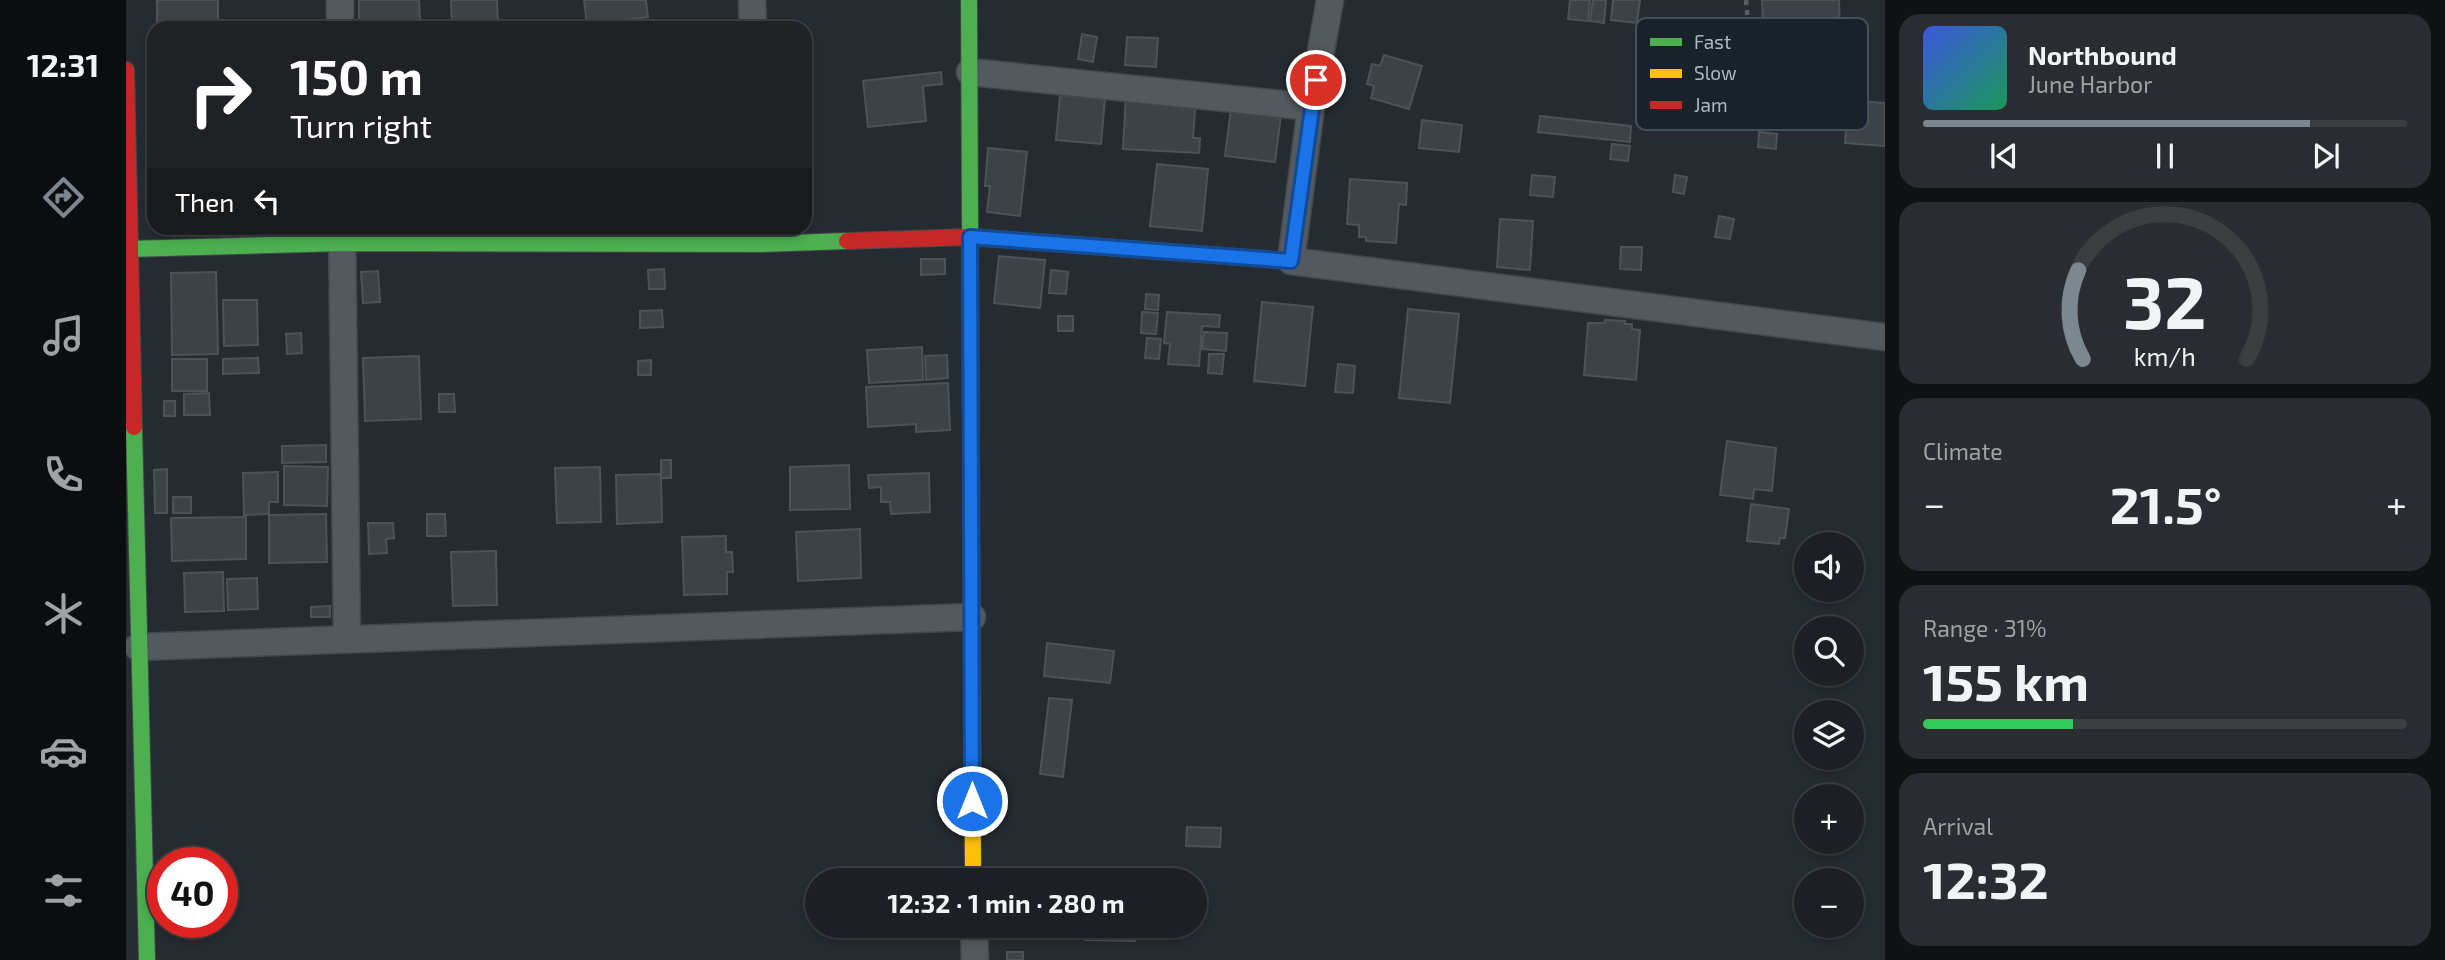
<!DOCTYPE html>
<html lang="en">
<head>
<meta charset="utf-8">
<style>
	body { margin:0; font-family:"Exo 2",sans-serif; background:#292d31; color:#f1f3f6; height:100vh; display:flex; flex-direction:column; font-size:26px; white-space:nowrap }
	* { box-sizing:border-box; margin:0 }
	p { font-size:23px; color:#a0a3a6 }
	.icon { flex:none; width:38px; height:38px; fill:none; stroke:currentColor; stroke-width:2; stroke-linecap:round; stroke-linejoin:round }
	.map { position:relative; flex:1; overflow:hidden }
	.drawer { display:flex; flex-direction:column; gap:14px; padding:14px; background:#0f1214; width:560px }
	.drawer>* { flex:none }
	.hud { position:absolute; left:21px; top:21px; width:665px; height:214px; border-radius:21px; box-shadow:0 4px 10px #0003,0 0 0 2px #3a3e41; background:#202124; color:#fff; overflow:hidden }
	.controls { position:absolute; left:1668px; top:532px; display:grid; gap:14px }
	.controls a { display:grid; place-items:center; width:70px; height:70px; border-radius:50%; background:#1c2024; box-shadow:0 4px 10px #0003,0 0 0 2px #3a3e41; font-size:35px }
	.speed { position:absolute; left:21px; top:847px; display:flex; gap:14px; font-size:35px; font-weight:700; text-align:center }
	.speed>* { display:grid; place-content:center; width:91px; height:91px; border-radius:50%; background:#1c2024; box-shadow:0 4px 10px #0003,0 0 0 2px #3a3e41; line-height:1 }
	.speed .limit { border:10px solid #d22; background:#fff; color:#111 }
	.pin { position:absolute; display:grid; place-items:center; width:60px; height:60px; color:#fff; margin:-30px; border:4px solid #fff; border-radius:50%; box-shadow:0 2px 7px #0007 }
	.me { position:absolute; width:77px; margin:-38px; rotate:0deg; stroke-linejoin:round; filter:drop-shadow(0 0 5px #0008) }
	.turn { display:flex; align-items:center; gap:24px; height:147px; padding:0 28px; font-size:32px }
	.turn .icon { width:91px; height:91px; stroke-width:2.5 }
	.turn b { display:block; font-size:49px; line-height:60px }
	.then { display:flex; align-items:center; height:66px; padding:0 28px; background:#0003; gap:14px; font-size:26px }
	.big { font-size:52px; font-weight:700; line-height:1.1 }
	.drawer .tile { flex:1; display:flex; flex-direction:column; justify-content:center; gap:10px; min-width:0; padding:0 24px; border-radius:21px; background:#292d31 }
	.drawer .dial { align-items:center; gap:0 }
	.dial svg { height:182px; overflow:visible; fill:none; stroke:#3a3e41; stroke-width:7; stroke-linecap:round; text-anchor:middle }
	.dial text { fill:#f1f3f6; stroke:none }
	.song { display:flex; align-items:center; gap:21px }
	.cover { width:84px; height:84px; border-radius:10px; background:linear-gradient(135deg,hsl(230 70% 55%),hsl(150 70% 35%)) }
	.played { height:7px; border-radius:4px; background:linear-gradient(90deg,#7d878f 80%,#3a3e41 80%) }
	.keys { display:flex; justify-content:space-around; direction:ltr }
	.heat { display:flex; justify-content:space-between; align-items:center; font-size:38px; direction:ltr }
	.charge { height:10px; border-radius:5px; background:linear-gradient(90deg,#34c759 31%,#3a3e41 0) }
	.trip { position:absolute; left:679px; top:868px; width:402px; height:70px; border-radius:35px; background:#1c2024; box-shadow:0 4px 10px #0003,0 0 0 2px #3a3e41; font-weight:700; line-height:70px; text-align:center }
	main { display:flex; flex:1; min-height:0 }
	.tabs { display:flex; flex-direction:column; width:126px; justify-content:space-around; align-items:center; background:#0b0d0e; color:#a0a3a6 }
	.tabs .icon { width:49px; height:49px }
	.tabs .current { color:#7d878f }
	.tabs b { font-size:32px; color:#f1f3f6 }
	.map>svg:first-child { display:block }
	.building { fill:#3d4246; stroke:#4c5258; stroke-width:2 }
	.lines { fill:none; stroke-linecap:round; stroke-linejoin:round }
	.street-casing { stroke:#42474b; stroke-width:29 }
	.fast-casing { stroke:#42474b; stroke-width:18 }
	.slow-casing { stroke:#42474b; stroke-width:18 }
	.jam-casing { stroke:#42474b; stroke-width:18 }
	.path { stroke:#585d62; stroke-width:4.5; stroke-dasharray:5 5; stroke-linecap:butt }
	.street { stroke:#54595e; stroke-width:26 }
	.fast { stroke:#4caf50; stroke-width:16 }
	.slow { stroke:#ffc107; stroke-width:16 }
	.jam { stroke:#c62828; stroke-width:16 }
	.route-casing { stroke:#114b97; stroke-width:18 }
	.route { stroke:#1a73e8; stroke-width:12 }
	.key { fill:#19222a; stroke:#454f58; stroke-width:2 }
	.key-label { font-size:19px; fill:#adb8c2 }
</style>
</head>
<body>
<main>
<nav class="tabs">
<b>12:31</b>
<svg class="icon current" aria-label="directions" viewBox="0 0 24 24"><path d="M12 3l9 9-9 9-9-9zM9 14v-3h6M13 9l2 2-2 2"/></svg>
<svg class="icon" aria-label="music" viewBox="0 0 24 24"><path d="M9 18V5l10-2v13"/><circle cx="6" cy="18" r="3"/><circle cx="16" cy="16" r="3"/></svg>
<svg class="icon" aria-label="phone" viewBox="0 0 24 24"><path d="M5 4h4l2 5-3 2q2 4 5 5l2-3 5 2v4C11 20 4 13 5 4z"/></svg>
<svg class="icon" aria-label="climate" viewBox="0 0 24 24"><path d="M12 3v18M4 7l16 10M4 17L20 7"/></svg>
<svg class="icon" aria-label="car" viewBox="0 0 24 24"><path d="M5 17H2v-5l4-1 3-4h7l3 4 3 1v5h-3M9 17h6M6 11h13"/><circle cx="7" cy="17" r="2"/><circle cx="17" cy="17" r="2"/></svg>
<svg class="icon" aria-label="filters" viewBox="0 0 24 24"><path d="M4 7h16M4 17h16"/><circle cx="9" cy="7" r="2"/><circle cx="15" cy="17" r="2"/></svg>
</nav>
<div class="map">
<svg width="1759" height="960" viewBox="0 0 1759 960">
	<rect width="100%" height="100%" fill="#252b30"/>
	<g class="building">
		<rect x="31" y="0" width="61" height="28"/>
		<polygon points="233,0 293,0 294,19 286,26 241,26 233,20"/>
		<polygon points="325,0 371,0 372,23 326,24"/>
		<polygon points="458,0 520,0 522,17 461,24"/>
		<polygon points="1444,0 1464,0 1462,21 1442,19"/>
		<polygon points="1467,0 1480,0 1478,23 1464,21"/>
		<polygon points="1487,0 1514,0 1511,23 1485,20"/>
		<polygon points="1636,0 1713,0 1714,34 1665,36 1665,22 1637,23"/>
		<polygon points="956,34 971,37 967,62 952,59"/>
		<polygon points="1001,37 1032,38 1030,67 999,65"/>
		<polygon points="1258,55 1296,66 1283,109 1245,98 1248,86 1241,84 1246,64 1254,66"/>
		<polygon points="815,72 816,84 797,86 800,121 742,127 737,81"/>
		<polygon points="1000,94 1070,97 1067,138 1074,138 1073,153 997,149"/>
		<polygon points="934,95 979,99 975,144 930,140"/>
		<polygon points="1722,100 1759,103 1759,146 1719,143"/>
		<polygon points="1105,109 1155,115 1149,162 1099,156"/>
		<polygon points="1414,116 1505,126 1504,142 1412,132"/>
		<polygon points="1296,120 1336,125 1333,152 1293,148"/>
		<polygon points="1633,132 1651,134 1650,149 1632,147"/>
		<polygon points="1486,144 1504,146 1502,161 1484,159"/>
		<polygon points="862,148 901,152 894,216 861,212 864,186 859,186"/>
		<polygon points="1031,164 1082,169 1076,231 1024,226"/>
		<polygon points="1406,175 1429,177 1427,197 1404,195"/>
		<polygon points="1549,175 1561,177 1558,194 1547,192"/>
		<polygon points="1224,179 1281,183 1280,205 1273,204 1270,243 1240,241 1240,237 1233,237 1233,225 1221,224"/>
		<polygon points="1593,216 1608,219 1604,239 1589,237"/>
		<polygon points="1374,219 1407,221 1404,270 1371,267"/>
		<polygon points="1495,247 1516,247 1515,270 1494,269"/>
		<polygon points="873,256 919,260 914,308 868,303"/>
		<polygon points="795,259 819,259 819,274 795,275"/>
		<polygon points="538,269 539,289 523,289 522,270"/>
		<polygon points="925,270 942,272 940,294 923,293"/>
		<polygon points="252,271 254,302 237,303 235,272"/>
		<polygon points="90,272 92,354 46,355 45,273"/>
		<polygon points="1020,294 1033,295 1032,310 1019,309"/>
		<polygon points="97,300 131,300 132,345 98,346"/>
		<polygon points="1136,302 1187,307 1179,386 1128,381"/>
		<polygon points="1282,309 1333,314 1324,403 1273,398"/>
		<polygon points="536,310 537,327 514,328 514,311"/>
		<polygon points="1016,312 1032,313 1030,334 1015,333"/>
		<polygon points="1041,312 1094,315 1093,327 1076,326 1073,366 1042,364 1044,344 1038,343"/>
		<rect x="932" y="316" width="15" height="15"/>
		<polygon points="1479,320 1499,321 1499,324 1506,324 1506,329 1514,330 1510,380 1458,375 1462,323 1479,323"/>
		<polygon points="1078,332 1101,333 1100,351 1076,349"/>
		<polygon points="175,333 176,353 161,354 160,334"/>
		<polygon points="1021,338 1035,339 1033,359 1019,358"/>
		<polygon points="796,347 797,380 743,383 741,350"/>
		<polygon points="1083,354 1098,354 1096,374 1082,373"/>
		<polygon points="821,355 822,378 800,380 799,356"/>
		<polygon points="293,356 295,419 239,421 237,358"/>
		<polygon points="132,358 133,373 97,374 97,359"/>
		<rect x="46" y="359" width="35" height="32"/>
		<polygon points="525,360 525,375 512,375 512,361"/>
		<polygon points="1212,364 1229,366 1227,393 1209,392"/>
		<polygon points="822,383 824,430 790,432 790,424 742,427 740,387"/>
		<polygon points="83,393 84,415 58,415 58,394"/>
		<polygon points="313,394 328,394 329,412 313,412"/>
		<rect x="38" y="401" width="11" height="15"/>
		<polygon points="1601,441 1650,448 1646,491 1628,489 1627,499 1594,495"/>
		<polygon points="200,445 200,462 156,463 156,446"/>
		<rect x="535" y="460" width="10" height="18"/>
		<polygon points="723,465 724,509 664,510 664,467"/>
		<polygon points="158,466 202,467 201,506 158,505"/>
		<polygon points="474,467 475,522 431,523 429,468"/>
		<polygon points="41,469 41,513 29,513 28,470"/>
		<polygon points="152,472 152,502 143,502 143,514 118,515 117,473"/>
		<polygon points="803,473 804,512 765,514 764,502 755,502 755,487 743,488 742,475"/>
		<polygon points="535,474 536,522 491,524 490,475"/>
		<rect x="47" y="497" width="18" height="16"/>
		<polygon points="1625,504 1663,509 1659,538 1654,538 1653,544 1621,541"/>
		<polygon points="200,514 201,562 143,563 143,515"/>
		<polygon points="301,514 319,514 320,536 301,536"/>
		<polygon points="120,517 120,559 46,561 45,518"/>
		<polygon points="242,523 267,523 268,538 260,539 261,553 243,554"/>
		<polygon points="734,529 735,578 672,581 670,532"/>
		<polygon points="600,536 600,552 606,552 607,572 601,572 601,594 558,595 556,537"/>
		<polygon points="370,551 371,605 327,606 325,552"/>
		<polygon points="97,572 98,611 59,612 58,573"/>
		<polygon points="131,578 132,609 102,610 101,579"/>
		<polygon points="204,606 204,617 185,617 185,607"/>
		<polygon points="921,643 988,651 984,683 918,676"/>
		<polygon points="923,698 946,700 937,777 914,774"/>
		<polygon points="1061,827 1095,828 1094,847 1060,846"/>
		<polygon points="959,926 1010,926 1009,941 959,940"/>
		<rect x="881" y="952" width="16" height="8"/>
	</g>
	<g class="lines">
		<g class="street-casing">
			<g id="street">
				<polyline points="214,0 214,28"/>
				<polyline points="626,0 627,28"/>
				<polyline points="1204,0 1185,107 1165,261 1759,337"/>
				<polyline points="844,72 1185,107"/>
				<polyline points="216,228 221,639"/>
				<polyline points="12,647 846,617"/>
				<polyline points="848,926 849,960"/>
			</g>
		</g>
		<g class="fast-casing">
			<g id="fast">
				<polyline points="843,0 846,655"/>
				<polyline points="3,249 216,243 636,244 721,241"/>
				<polyline points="1046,252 1165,261"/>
				<polyline points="8,427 21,960"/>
			</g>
		</g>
		<g class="slow-casing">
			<polyline id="slow" points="846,655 847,880"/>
		</g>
		<g class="jam-casing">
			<g id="jam">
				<polyline points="0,70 8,427"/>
				<polyline points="721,241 844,237 1046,252"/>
			</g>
		</g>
		<polyline class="path" points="1620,0 1631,122"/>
		<use href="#street" class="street"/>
		<use href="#fast" class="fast"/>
		<use href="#slow" class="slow"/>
		<use href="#jam" class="jam"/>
	</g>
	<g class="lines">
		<g class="route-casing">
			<polyline id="route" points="846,801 844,237 1165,261 1190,80"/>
		</g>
		<use href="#route" class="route"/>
	</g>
	<rect x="1510" y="18" width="232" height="112" rx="10" class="key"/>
	<rect x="1524" y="38" width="32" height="8" fill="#4caf50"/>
	<rect x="1524" y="69" width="32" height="9" fill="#ffc107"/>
	<rect x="1524" y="101" width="32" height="8" fill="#c62828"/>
	<g class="key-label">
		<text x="1568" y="49">Fast</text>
		<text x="1568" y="80">Slow</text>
		<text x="1568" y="112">Jam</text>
	</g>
</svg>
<div class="controls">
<a><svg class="icon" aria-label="sound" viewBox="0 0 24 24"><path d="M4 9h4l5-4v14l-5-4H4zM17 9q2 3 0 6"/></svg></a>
<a><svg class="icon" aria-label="search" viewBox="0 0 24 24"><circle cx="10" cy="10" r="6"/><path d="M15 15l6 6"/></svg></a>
<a><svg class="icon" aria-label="layers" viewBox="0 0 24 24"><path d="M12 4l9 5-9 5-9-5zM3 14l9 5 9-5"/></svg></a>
<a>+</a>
<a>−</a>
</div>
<div class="speed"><div class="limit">40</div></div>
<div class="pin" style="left:1190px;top:80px;background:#d93025"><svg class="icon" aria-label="arrive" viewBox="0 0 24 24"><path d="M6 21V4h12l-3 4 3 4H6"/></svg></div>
<svg class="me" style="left:846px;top:801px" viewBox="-20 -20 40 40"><circle r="17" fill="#1a73e8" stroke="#fff" stroke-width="3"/><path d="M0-11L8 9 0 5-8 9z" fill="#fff"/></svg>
<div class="trip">12:32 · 1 min · 280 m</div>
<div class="hud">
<div class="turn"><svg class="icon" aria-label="right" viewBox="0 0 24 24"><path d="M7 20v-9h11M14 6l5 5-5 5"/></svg><div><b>150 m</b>Turn right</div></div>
<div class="then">Then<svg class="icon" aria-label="left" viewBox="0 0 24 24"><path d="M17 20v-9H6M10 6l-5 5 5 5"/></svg></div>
</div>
</div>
<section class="drawer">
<div class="tile">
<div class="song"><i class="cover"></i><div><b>Northbound</b><p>June Harbor</p></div></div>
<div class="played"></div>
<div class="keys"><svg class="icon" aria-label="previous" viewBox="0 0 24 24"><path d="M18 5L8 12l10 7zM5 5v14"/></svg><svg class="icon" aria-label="pause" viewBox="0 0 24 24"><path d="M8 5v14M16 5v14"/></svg><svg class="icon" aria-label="next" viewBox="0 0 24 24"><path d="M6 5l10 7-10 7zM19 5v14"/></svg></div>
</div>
<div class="tile dial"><svg viewBox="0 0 100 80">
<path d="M14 69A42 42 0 1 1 86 69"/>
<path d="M14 69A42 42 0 0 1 12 30" stroke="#7d878f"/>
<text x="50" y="56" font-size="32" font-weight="700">32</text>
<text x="50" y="72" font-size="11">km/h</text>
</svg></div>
<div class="tile"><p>Climate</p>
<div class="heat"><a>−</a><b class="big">21.5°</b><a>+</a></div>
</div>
<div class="tile"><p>Range · 31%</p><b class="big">155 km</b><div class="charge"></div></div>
<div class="tile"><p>Arrival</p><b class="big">12:32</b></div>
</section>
</main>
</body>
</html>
